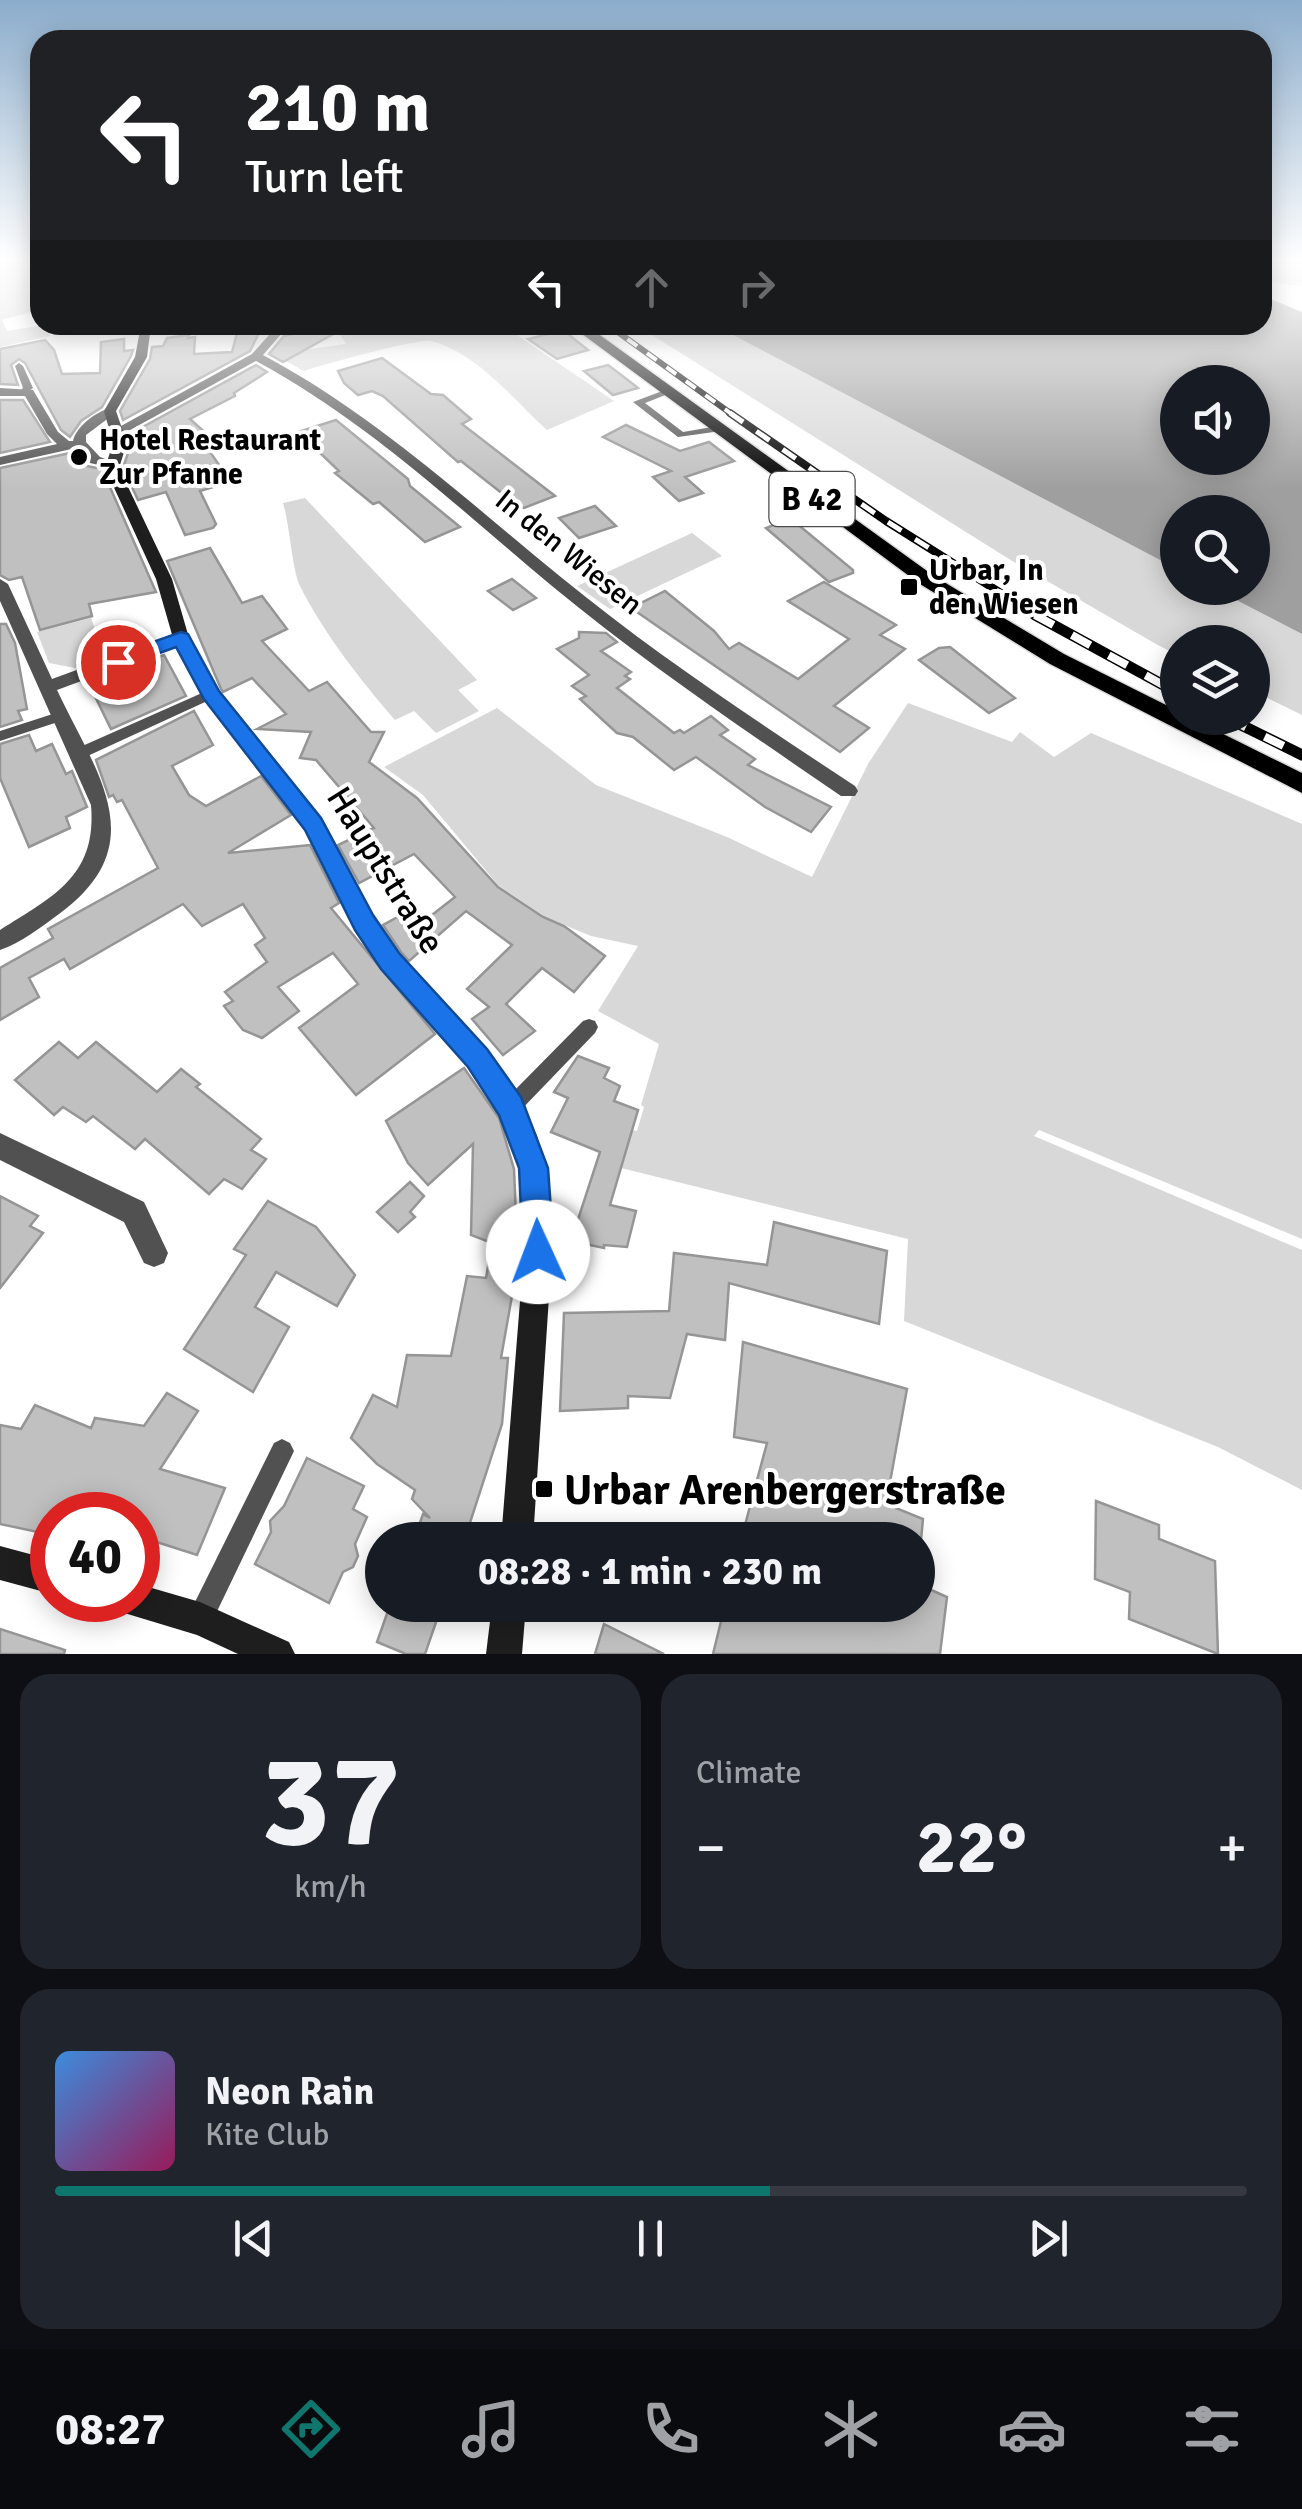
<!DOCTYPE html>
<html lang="en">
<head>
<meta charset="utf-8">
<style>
	body { margin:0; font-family:Signika,sans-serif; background:#20242c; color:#f1f3f6; height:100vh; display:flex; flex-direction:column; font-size:38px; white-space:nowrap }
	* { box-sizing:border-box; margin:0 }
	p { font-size:32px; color:#9ea1a6 }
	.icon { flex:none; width:55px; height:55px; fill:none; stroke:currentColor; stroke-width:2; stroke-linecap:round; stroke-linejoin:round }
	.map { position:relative; height:1654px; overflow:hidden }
	.details { display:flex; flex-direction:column; gap:20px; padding:20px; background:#0d0f14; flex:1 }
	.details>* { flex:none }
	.hud { position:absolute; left:30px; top:30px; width:1242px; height:305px; border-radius:30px; box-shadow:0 5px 25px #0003; background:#202124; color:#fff; overflow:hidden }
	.controls { position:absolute; left:1160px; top:365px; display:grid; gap:20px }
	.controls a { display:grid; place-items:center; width:110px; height:110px; border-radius:50%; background:#171b24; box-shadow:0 5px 25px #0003; font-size:50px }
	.speed { position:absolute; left:30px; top:1492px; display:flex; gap:20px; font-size:50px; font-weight:700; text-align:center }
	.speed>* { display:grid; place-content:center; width:130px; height:130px; border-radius:50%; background:#171b24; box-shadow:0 5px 25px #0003; line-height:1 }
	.speed .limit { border:15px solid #d22; background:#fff; color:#111 }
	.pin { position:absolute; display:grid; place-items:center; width:85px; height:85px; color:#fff; margin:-42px; border:5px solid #fff; border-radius:50%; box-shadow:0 2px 10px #0007 }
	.me { position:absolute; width:110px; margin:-55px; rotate:358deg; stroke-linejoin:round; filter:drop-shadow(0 0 8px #0008) }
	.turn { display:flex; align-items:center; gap:35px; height:210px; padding:0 50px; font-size:45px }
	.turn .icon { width:130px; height:130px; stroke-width:2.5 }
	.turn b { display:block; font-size:70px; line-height:85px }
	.lanes { display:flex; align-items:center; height:95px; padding:0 50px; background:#0003; justify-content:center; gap:50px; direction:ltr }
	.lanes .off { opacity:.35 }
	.big { font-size:75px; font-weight:700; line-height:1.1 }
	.details .card { flex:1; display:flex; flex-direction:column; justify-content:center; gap:15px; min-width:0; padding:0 35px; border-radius:30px; background:#20242c }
	.details .dial { align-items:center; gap:0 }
	.dial b { font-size:130px; line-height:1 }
	.song { display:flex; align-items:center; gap:30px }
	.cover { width:120px; height:120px; border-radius:15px; background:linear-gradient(135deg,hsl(210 70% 55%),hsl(330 70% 35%)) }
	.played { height:10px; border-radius:5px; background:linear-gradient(90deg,#0f766e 60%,#363941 60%) }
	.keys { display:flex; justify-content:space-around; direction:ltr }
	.heat { display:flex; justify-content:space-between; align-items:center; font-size:55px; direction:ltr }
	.details .tiles { flex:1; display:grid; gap:20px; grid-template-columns:1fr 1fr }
	.card:last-child { grid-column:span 2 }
	.trip { position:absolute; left:365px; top:1522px; width:570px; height:100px; border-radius:50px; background:#171b24; box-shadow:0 5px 25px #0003; font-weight:700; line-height:100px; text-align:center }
	.menu { display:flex; height:160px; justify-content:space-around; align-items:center; background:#090b0e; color:#9ea1a6 }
	.menu .icon { width:70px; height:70px }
	.menu .on { color:#0f766e }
	.menu b { font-size:45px; color:#f1f3f6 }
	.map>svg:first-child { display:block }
	.green { fill:#d8d8d8 }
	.water { fill:#9f9f9f; fill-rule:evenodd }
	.building { fill:#c0c0c0; stroke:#959595; stroke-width:2.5 }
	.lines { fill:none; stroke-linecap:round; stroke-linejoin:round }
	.primary-casing { stroke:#dbdbdb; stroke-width:3 }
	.lane { fill:#515151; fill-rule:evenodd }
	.street { fill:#515151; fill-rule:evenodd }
	.secondary { fill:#1e1e1e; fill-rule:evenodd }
	.primary { fill:#000; fill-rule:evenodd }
	.rail-far2-casing { stroke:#000; stroke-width:6 }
	.rail-far1-casing { stroke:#000; stroke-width:8 }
	.rail-casing { stroke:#000; stroke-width:11 }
	.rail-far2 { stroke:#fff; stroke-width:4; stroke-dasharray:12; stroke-linecap:butt }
	.rail-far1 { stroke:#fff; stroke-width:5; stroke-dasharray:16; stroke-linecap:butt }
	.rail { stroke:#fff; stroke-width:8; stroke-dasharray:21; stroke-linecap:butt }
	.route { fill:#1a73e8; stroke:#114b97; stroke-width:2.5 }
	.poi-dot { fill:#000; stroke:#fff; stroke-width:4 }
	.labels { text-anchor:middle; stroke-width:8; stroke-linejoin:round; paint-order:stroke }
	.far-poi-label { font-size:30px; font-weight:bold; fill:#000; stroke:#fff; text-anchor:start }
	.far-street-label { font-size:30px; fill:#000; stroke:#fff }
	.shield { fill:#fff; stroke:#4c4c4c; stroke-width:2.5 }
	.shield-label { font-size:32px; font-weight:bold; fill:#000 }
	.street-label { font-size:35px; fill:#000; stroke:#fff }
	.near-poi-label { font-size:42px; font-weight:bold; fill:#000; stroke:#fff; text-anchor:start }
</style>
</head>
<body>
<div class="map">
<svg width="1302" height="1654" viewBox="0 0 1302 1654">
	<rect width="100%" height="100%" fill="#fff"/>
	<g class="green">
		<polygon points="1263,258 1302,258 1302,286 1263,281"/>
		<polygon points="0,259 40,259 40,310 2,320 7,331 44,325 50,336 0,347"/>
		<path d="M334 325H491L517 335 614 401 547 430C513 399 477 353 431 341 420 338 321 365 304 371L273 354 346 344Z"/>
		<polygon points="636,325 714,325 1177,569 1178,588 1213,588 1302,634 1302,715 1253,691 1252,642 1178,642 1177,655 1156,644 1009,559"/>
		<path d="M305 498 477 680 458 690 479 711 436 733 414 711 395 720C362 682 322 631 300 586 292 569 290 526 283 503Z"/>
		<polygon points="692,533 722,556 610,609 577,586"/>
		<polygon points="91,618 105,657 75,668 49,663 37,632"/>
		<polygon points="908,703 1012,742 1020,732 1054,757 1091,733 1302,824 1302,1239 1039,1130 1034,1136 1302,1250 1302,1490 1218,1447 904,1321 908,1239 621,1168 632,1130 637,1131 644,1107 641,1105 659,1044 598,1011 638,946 591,936 545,917 498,885 423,795 384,767 497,708 596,785 727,837 812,877 868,764"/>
	</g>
	<path class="water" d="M1263 296 1302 312V634L1213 588H1252V512H1178L1177 569 714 325H1262ZM1178 382H1252V458H1178Z"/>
	<g class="building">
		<polygon points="331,325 344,328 283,362 269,354 284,336"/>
		<polygon points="260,331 250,351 123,420 120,411 150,359 152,347 163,346 167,338 189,335 188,338 195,337 194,354 232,352 237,333"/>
		<polygon points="560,331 568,334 588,350 557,359 528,339"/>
		<polygon points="124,339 124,351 133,350 131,356 102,407 81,421 70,437 61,430 25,363 19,359 11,365 18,385 0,384 0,349 45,340 54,350 62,374 100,373 101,342"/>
		<polygon points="382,358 431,394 443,395 471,419 462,424 555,496 524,508 518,506 461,461 458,462 383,396 372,391 358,395 344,383 338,371"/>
		<polygon points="256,365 267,372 234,393 235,396 190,419 207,434 199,436 228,478 220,481 223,484 200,491 216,524 213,528 185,535 166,492 138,500 123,468 131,444 128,435"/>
		<polygon points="608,365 633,384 638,388 613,395 584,371"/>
		<polygon points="0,400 23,400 50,442 0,453"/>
		<polygon points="336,420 408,479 410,486 460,527 425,542 379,502 373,504 335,473 339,471 298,432"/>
		<polygon points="626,425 680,451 709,442 734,461 685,477 703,493 679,501 653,477 671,471 603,437"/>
		<polygon points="75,452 87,466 102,469 156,592 89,604 92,616 40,630 22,577 9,580 0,575 0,468"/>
		<polygon points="595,506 616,526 579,538 559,518"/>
		<polygon points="790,518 853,570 853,573 829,582 766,528"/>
		<polygon points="210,548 242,603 262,596 287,629 262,641 309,691 327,682 371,732 384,732 369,762 417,798 498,887 543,917 564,926 605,956 574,992 542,968 506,1004 535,1031 503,1055 472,1019 489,1007 467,989 512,945 466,911 409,961 401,952 383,925 403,914 414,929 455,897 414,854 359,883 338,845 374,828 316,760 300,758 311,732 257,729 286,714 252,678 223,692 221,689 167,561"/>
		<polygon points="512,579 536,598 513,610 488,591"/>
		<polygon points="824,582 896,625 880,635 905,649 834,706 869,728 840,752 631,608 665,591 714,631 729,649 739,643 798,679 849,639 788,601"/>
		<polygon points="0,624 6,624 15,643 27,709 18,711 22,720 0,727"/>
		<polygon points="579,632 606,633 617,642 601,651 631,672 625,676 630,679 617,688 674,733 680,730 684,733 711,716 728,730 720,735 755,759 748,765 831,807 811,832 765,807 696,757 674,770 633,737 617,733 580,699 586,696 572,686 589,675 557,649 579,638"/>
		<polygon points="950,647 1015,698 989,713 919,660 939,648"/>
		<polygon points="164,655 186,696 111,729 88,682"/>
		<polygon points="194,711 213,745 172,766 189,795 206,806 261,776 291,815 228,853 310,845 339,903 331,908 435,1034 356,1095 299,1028 358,984 333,953 278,987 299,1011 262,1038 243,1030 224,1006 233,1001 225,992 267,962 255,945 265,938 243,904 202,926 183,904 70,969 64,959 29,978 39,997 0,1020 0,968 53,938 48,929 158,868 122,800 117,802 113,795 109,797 96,760"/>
		<polygon points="29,735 36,751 52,744 66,774 72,771 87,807 66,817 70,828 29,847 0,778 0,744"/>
		<polygon points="59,1042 78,1058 96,1042 157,1092 181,1069 200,1084 196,1087 261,1139 251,1150 266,1159 242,1189 224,1179 209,1194 145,1139 135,1149 93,1116 86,1122 63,1107 54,1115 15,1080"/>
		<polygon points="578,1056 609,1068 604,1078 620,1086 614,1101 638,1110 610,1205 636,1211 627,1247 604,1245 604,1248 571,1241 600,1152 551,1132 568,1098 554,1092"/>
		<polygon points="464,1068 499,1118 514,1169 518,1262 501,1358 508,1358 502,1424 466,1535 476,1540 414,1540 423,1514 430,1518 412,1499 415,1490 377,1464 351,1438 373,1395 397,1407 407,1355 451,1356 467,1276 486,1278 492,1243 471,1235 473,1144 428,1185 408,1163 386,1121"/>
		<polygon points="410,1182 424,1196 410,1212 415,1217 398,1232 377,1212"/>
		<polygon points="0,1196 38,1216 30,1226 43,1233 0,1288"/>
		<polygon points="268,1201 316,1227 355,1275 337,1306 276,1272 255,1307 289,1327 253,1392 184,1349 246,1255 234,1249"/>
		<polygon points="774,1222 887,1251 879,1324 729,1283 725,1340 687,1334 670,1398 628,1396 628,1408 560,1411 564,1313 669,1311 674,1253 767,1265"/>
		<polygon points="743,1342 907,1389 886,1504 923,1519 921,1540 741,1540 767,1443 734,1437"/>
		<polygon points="167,1393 198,1411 160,1469 225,1488 197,1555 138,1536 138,1515 52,1515 52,1535 0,1524 0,1425 21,1429 35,1405 91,1428 95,1418 144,1426"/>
		<polygon points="307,1458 364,1486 353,1509 367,1517 355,1544 358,1556 353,1567 343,1572 329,1603 255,1564 271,1532 270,1521 284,1506"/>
		<polygon points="1096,1501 1159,1525 1159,1539 1215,1561 1218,1654 1129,1619 1130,1592 1095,1579"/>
		<polygon points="918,1584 947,1597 940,1654 713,1654 725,1605 918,1605"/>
		<polygon points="390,1605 442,1605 425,1654 406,1654 377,1642"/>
		<polygon points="604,1624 664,1654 595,1654"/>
		<polygon points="0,1629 65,1650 64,1654 0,1654"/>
	</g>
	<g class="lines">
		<g class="primary-casing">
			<polygon id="primary" points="570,325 586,325 934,576 1064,654 1178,711 1178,718 1191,718 1302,773 1302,793 1050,664 920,584"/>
		</g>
		<g class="lane">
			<polygon points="19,363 23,366 33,388 24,395 19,392 23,388 15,366"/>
			<polygon points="665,390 673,392 645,403 683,432 718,426 721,427 721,431 678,437 633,402"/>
			<polygon points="211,689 216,691 218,694 216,697 81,759 76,760 69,755 71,751"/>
			<polygon points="59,712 66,717 64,720 0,741 0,731"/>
			<polygon points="589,1019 595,1021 598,1027 595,1033 518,1113 511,1116 504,1113 502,1107 504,1101 583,1021"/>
			<polygon points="282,1439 290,1443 294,1451 209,1628 200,1632 191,1628 187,1619 191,1610 274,1443"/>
		</g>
		<g class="street">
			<path d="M278 325H289L263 355C375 415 465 499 562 578 655 654 755 720 855 786L858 791 855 796H841C743 729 644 662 552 586 456 506 367 421 256 361L121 435 110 432 252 354Z"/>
			<path d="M0 388 33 390 58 432 69 441H73C76 426 100 408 114 408V414L86 435V442L100 457 119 464 112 468 90 463 76 448 0 465V457L57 444 47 434 25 396H0Z"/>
			<path d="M0 579 8 584 52 679 175 634 181 633 189 638 187 642 57 690C96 773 155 844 59 914 41 927 21 943 0 950V930C54 896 97 876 91 805L0 601Z"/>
			<polygon points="0,1133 144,1202 168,1253 164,1263 154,1267 144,1263 124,1222 0,1160"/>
		</g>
		<g class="secondary">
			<polygon points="141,325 151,325 147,357 116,411 127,443 119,468 172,579 189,638 218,691 320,819 372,916 398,954 486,1050 520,1098 537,1136 546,1168 552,1251 533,1540 501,1540 524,1251 520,1168 511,1137 502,1116 468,1066 382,968 356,928 306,829 205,698 173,638 156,579 105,468 113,443 104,411 135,357"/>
			<polygon points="0,1546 52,1560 52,1594 0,1580"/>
			<polygon points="138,1584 200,1602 289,1642 295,1654 238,1654 197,1635 121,1612 116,1600 138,1600"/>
			<polygon points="492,1605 526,1605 522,1654 486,1654"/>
		</g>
		<use href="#primary" class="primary"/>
		<g class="rail-far2-casing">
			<polyline id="rail-far2" points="608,325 733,415"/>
		</g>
		<g class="rail-far1-casing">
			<polyline id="rail-far1" points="730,413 886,521 1039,617"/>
		</g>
		<g class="rail-casing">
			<g id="rail">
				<polyline points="1035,615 1178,693"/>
				<polyline points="1227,718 1302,755"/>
			</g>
		</g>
		<use href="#rail-far2" class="rail-far2"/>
		<use href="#rail-far1" class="rail-far1"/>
		<use href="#rail" class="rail"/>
	</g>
	<linearGradient id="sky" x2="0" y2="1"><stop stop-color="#8baccb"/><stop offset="0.53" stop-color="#fff"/><stop offset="1" stop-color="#fff" stop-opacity="0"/></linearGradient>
	<rect width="1302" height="490" fill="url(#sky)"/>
	<polygon class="route" points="181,632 188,634 219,691 321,818 373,915 399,953 487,1049 521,1097 548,1168 554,1252 550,1263 538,1267 527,1263 523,1252 519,1168 499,1115 468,1067 381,969 355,930 305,830 204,699 176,647 118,668 108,662 111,657"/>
	<g class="poi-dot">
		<circle cx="79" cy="457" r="10"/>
		<rect x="899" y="577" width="20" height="20" rx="5"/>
		<rect x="534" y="1479" width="20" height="20" rx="5"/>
	</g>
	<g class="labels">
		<g class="far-poi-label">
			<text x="99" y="450">Hotel Restaurant<tspan x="99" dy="34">Zur Pfanne</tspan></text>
			<text x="929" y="580">Urbar, In<tspan x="929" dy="34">den Wiesen</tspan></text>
		</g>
		<g class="far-street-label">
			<text transform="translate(569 552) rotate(39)" y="10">In den Wiesen</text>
		</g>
		<rect class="shield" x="769.5" y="472" width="85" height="54" rx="8"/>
		<g class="shield-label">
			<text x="812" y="510">B 42</text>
		</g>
		<g class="street-label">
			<text transform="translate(386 870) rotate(58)" y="12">Hauptstraße</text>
		</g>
		<g class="near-poi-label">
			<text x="564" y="1504">Urbar Arenbergerstraße</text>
		</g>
	</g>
</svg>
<div class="controls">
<a><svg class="icon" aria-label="sound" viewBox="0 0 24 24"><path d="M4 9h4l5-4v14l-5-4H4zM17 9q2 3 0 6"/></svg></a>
<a><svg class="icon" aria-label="search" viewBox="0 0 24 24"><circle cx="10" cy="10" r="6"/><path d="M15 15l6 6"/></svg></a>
<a><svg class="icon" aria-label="layers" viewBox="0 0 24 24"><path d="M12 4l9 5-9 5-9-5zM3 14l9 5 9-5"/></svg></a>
</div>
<div class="speed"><div class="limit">40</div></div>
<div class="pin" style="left:118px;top:662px;background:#d93025"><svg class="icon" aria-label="arrive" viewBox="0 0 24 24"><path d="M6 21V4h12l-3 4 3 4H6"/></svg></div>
<svg class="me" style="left:538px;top:1252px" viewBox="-20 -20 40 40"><circle r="19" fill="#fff"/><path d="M0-13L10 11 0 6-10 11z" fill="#1a73e8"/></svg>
<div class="trip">08:28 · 1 min · 230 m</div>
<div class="hud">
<div class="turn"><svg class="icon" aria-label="left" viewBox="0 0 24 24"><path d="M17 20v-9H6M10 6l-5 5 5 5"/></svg><div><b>210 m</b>Turn left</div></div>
<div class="lanes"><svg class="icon" aria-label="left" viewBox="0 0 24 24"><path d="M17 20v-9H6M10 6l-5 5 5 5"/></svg><svg class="icon off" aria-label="ahead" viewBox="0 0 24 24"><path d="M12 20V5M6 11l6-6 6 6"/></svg><svg class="icon off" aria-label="right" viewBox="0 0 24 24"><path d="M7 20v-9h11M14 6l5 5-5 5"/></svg></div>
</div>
</div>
<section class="details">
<div class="tiles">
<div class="card dial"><b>37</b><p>km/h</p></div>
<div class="card"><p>Climate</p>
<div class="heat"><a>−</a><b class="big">22°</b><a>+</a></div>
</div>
<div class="card">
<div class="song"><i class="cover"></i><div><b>Neon Rain</b><p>Kite Club</p></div></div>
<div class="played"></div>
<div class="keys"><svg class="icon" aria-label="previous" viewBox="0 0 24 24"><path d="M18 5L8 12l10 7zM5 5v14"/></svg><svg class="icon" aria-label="pause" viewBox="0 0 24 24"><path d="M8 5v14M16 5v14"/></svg><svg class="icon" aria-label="next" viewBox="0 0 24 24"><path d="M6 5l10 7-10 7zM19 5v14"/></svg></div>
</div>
</div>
</section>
<nav class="menu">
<b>08:27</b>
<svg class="icon on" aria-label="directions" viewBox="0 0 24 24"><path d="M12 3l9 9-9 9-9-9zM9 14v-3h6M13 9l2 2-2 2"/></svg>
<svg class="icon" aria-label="music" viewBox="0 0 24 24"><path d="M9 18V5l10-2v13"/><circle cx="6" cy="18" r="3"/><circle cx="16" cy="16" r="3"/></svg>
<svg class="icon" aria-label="phone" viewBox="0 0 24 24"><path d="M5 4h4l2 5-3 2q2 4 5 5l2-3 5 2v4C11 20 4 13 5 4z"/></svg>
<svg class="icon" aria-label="climate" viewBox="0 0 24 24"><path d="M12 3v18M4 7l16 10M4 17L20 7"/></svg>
<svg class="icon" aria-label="car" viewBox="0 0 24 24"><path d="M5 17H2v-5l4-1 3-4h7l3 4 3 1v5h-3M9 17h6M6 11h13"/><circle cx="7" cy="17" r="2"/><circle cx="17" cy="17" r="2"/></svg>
<svg class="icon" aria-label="filters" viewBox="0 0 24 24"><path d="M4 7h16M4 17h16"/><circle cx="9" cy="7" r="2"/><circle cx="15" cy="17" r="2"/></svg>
</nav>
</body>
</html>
